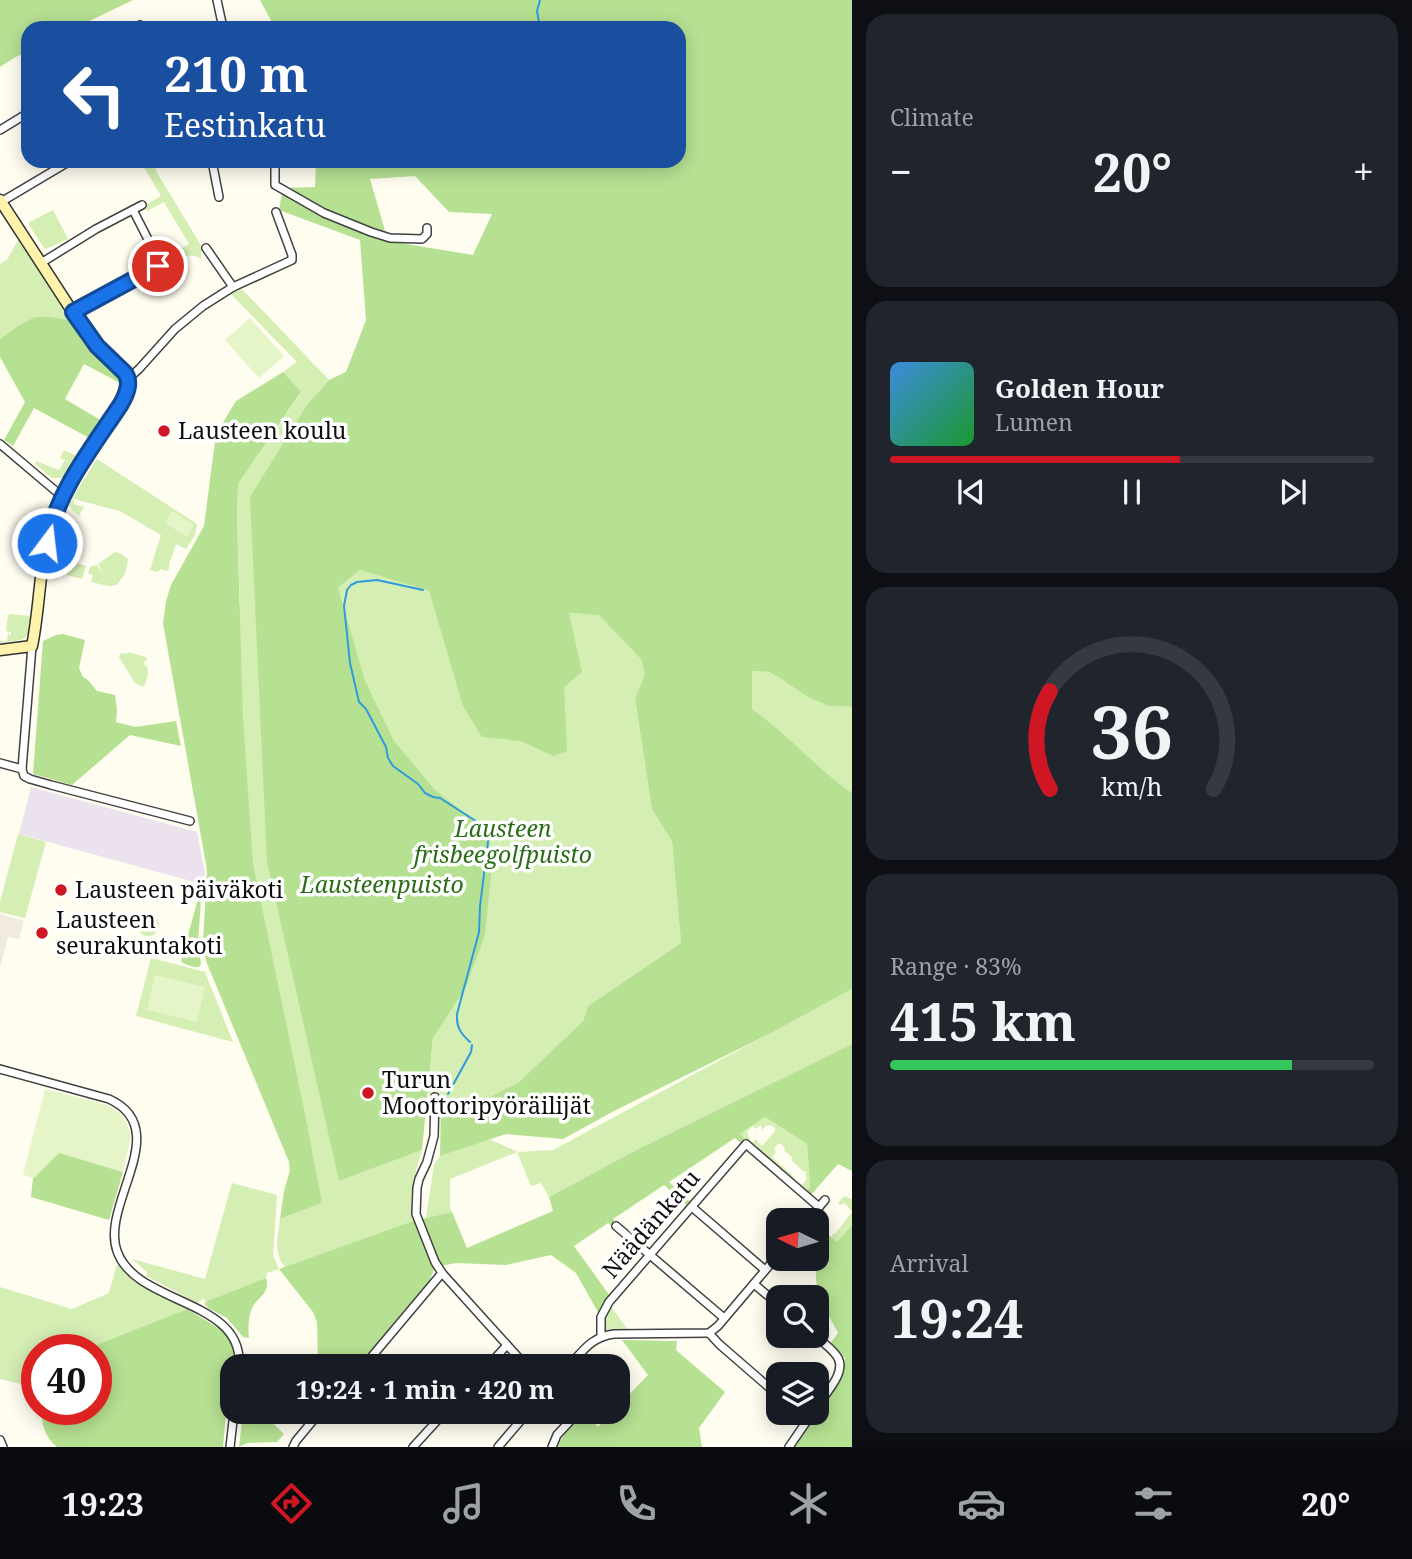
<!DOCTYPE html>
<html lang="en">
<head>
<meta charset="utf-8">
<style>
	body { margin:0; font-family:"Noto Serif",serif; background:#20242c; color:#f1f3f6; height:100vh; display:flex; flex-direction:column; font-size:26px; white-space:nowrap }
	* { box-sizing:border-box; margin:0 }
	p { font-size:23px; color:#9ea1a6 }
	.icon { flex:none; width:38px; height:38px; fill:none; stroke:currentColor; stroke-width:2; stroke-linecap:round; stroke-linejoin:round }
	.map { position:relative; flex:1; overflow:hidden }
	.drawer { display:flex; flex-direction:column; gap:14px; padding:14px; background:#0d0f14; width:560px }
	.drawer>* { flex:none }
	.hud { position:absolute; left:21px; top:21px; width:665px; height:147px; border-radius:21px; box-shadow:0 4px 18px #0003; background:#1a4fa0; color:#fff; overflow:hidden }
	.needle { width:46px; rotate:275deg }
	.buttons { position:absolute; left:766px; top:1208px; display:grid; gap:14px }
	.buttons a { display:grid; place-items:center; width:63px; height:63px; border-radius:14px; background:#171b24; box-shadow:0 4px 18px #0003; font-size:35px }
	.speed { position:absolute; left:21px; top:1334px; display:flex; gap:14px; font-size:35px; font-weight:700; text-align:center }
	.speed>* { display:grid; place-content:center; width:91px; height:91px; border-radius:50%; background:#171b24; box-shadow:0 4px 18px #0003; line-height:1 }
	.speed .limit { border:10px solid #d22; background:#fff; color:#111 }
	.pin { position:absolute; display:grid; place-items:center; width:60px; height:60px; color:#fff; margin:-30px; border:4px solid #fff; border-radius:50%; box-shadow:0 2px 7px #0007 }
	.me { position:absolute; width:77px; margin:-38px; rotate:15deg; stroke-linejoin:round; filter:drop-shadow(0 0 5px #0008) }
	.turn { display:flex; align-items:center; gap:24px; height:147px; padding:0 28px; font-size:32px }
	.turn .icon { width:91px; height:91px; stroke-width:2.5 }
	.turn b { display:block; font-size:49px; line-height:60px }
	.big { font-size:52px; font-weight:700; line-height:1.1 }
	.drawer .card { flex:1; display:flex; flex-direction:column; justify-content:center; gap:10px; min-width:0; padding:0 24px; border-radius:21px; background:#20242c }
	.drawer .dial { align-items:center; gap:0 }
	.dial svg { height:182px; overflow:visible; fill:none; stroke:#363941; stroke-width:7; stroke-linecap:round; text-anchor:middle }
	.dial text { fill:#f1f3f6; stroke:none }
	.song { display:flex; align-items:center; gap:21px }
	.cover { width:84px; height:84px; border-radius:10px; background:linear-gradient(135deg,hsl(210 70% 55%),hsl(130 70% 35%)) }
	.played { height:7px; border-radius:4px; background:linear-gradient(90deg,#ce1624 60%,#363941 60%) }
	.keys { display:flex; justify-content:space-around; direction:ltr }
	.heat { display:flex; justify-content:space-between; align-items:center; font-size:38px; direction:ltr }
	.charge { height:10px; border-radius:5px; background:linear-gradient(90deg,#34c759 83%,#363941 0) }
	.trip { position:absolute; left:220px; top:1354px; width:410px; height:70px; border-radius:21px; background:#171b24; box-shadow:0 4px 18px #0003; font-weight:700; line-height:70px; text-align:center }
	.dock { display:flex; height:112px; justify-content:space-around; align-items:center; background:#090b0e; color:#9ea1a6 }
	.dock .icon { width:49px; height:49px }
	.dock .active { color:#ce1624 }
	.dock b { font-size:32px; color:#f1f3f6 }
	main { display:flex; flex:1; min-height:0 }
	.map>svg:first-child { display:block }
	.industrial { fill:#ece2ee }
	.green { fill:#d4eeb4 }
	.forest { fill:#b7e192; fill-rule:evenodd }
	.pitch { fill:#e6f5c7 }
	.plaza { fill:#f1ebdd }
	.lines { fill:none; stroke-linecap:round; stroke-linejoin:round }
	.stream { stroke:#2d9bdc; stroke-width:2 }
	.street-casing { stroke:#414141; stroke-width:10 }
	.secondary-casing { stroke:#303030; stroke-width:13 }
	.street { stroke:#fff; stroke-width:7 }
	.secondary { stroke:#fff3ab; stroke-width:10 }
	.route-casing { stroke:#114b97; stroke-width:18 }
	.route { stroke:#1a73e8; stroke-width:12 }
	.poi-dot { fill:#ce1624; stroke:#fff; stroke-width:2.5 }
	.labels { text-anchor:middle; stroke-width:7; stroke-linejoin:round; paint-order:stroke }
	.poi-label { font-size:23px; fill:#0e0e0e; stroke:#fff; text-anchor:start }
	.park-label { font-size:23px; font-style:italic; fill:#2b6e17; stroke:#fff }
	.street-label { font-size:23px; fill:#0e0e0e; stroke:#fff }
</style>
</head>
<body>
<main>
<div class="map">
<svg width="852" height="1447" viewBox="0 0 852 1447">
	<rect width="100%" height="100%" fill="#fffcf0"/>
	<polygon class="industrial" points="31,787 197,832 205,873 202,884 19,834"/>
	<g class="green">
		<path d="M140 161H155L156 171 202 247 201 259C189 250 178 260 167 266L163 259 189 244 164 202 147 211 144 206 161 196Z"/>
		<polygon points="53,210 68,239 46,249 43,247 28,223"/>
		<polygon points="18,240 71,321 52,317 18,326 0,339 0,264 7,260"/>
		<path d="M241 288 329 380 307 405 338 588 360 570 429 591 459 690 569 613 582 614 454 417 780 669 645 674 635 700 652 808 672 841 681 943 588 1006 583 1021 519 1082 476 1104 441 1102 428 1093 433 1038 339 1181 422 1150C415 1174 408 1196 413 1221L285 1267C273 1253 278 1236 280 1219L322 1203 240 929 214 610 240 605 237 518 238 484 301 393 283 372 297 362 231 294Z"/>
		<polygon points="85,441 89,442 68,474 61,478 52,478 35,464 36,461 59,470 65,460 60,458 64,450 77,456"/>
		<polygon points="97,459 197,524 195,535 186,549 176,544 169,564 169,569 166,571 161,569 157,572 150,570 161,535 120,511 74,499 74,504 84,507 80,513 81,517 73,511 69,505 81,484"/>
		<path d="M115 552 122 554 128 559C126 573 125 574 117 585H113L112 587 109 585 108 586 91 582 93 575 88 573 90 567 97 565 105 578 98 564Z"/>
		<polygon points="68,560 86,566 82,579 61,573 63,565 65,565 65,561"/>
		<path d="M10 614 30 616C27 645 27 638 0 643V641H7L8 632 9 635H11V632L6 631 8 616Z"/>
		<polygon points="128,652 146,657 147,661 144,661 145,666 147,666 148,675 144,687 135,683 119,657 121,653 127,654"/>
		<path d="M752 671 769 672 829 706 852 707V793C816 768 788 734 752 709Z"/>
		<polygon points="18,834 46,842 25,918 0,912 0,902"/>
		<circle cx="148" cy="925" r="11"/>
		<polygon points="151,958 205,972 233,1042 136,1016"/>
		<polygon points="852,989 852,1044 638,1149 549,1197 541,1183 531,1186 517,1152 450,1179 450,1207 452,1212 426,1218 434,1165 440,1156 489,1139 518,1152 553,1150"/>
		<polygon points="765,1117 807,1144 810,1187 806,1192 797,1184 798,1182 802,1185 807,1179 805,1174 807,1172 803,1171 791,1160 793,1158 784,1150 785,1148 781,1144 778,1144 774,1148 776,1152 772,1157 794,1177 793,1178 795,1180 793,1183 750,1145 756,1139 760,1145 763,1145 775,1131 775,1128 771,1125 766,1126 761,1131 762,1128 760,1125 756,1129 752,1126 747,1132 750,1140 748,1143 744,1143 740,1134"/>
		<polygon points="232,1183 277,1195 273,1256 279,1269 267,1273 266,1278 206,1304 208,1308 204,1306 205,1298 197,1303 146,1276 147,1272 132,1259 205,1279"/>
		<polygon points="844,1196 852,1199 852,1225 837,1242 831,1237 834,1233 835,1234 852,1212 845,1203 840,1205 838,1203"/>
		<polygon points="117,1264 130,1276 187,1309 86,1349 37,1349 37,1369 26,1373 21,1384 0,1379 0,1287 72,1309 109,1293"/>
		<path d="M610 1305 628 1330H605C602 1321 605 1313 610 1305Z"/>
	</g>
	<g class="forest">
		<polygon points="0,0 133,0 75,28 28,28 28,51 14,58 0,67"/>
		<path d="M260 0H852V707L829 706 808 697 783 680 769 672 752 671V709C788 734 816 768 852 793V989L769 1034 616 1110 563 1139 506 1134 440 1156 441 1102 476 1104 519 1082 583 1021 588 1006 681 943 672 841 652 809 635 699 645 674 641 659 599 615 569 613 582 672 564 687 567 751 553 756 521 741 482 737 463 706 429 591 360 570 338 588 365 681 394 741 434 789 489 833 491 875 485 935 466 987 433 1038 422 1150 339 1181 267 862 250 497 307 405 329 380 346 372 366 320 360 240 279 210 283 188 315 187 316 161H679V28H275ZM415 176 449 212 492 214 473 255 388 241 370 179Z"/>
		<polygon points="35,317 52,317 68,320 86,346 121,380 120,383 84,364 65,399 102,421 91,439 34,408 13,446 4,440 25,402 0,357 0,339 18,326"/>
		<polygon points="283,372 301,392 238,484 237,518 243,718 253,864 305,1114 322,1203 280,1219 284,1191 290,1170 289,1162 206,961 203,942 207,870 163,623 166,601 171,585 204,526 216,434 236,401"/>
		<polygon points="63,634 85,640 79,668 83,677 88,680 97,691 115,695 117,710 116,722 135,727 176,721 181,746 130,735 72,785 33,774 43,641 56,635"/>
		<path d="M202 884 198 944 201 964 199 967C193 967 185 965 181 961Z"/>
		<polygon points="852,1044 852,1171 838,1164 810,1196 806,1192 810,1187 807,1144 765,1117 740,1134 745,1140 742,1144 735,1138 669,1182 691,1202 688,1206 664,1185 613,1219 620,1226 617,1230 608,1223 574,1246 610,1296 602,1306 599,1314 576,1273 551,1255 506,1265 456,1263 435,1267 427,1287 360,1367 315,1367 318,1365 317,1322 313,1312 279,1269 413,1221 452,1212 467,1248 553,1211 549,1197 638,1149"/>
		<polygon points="59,1152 123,1172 109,1220 31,1197 33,1178"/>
		<polygon points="817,1225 837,1242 852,1225 852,1447 795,1447 843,1375 845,1358 830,1344 838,1333 817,1294 815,1258 817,1258"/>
		<path d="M266 1278C271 1294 257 1297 252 1308 248 1318 248 1328 249 1338L243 1337 227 1318 208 1308 206 1304 208 1301Z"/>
		<path d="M187 1309 225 1332 233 1346V1367L229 1381 223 1447H57C45 1437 41 1424 42 1409H96V1349H86Z"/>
		<polygon points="622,1340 677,1341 676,1350 725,1392 699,1428 702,1447 557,1447 577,1412 583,1412 598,1427 612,1412 618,1412 618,1406 648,1375"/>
		<polygon points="243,1412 280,1412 271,1421 284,1434 277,1442 247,1443 239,1447"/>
	</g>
	<g class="pitch">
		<polygon points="250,318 284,356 259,378 225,340"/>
		<polygon points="172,511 194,525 187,537 165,523"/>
		<polygon points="155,975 205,987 197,1022 147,1010"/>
		<polygon points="45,1089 107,1105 121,1114 127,1125 131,1136 123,1172 59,1153 34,1178 23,1175"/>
	</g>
	<polygon class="plaza" points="0,914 24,921 19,939 8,937 0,967"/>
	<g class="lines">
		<g class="stream">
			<polyline points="540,0 537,11 540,28"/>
			<path d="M423 590 377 580 357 582 351 585 347 590 344 606 350 663 359 702 366 709 386 747 388 758 393 766 418 784 425 793 433 797 440 798 482 825 487 834 488 842 480 906 479 932 457 1014C456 1027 461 1034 470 1042"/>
			<polyline points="448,1094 471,1052 472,1045"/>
		</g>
		<g class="street-casing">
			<g id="street">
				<polyline points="217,0 223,28"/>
				<polyline points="140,25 140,28"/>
				<polyline points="0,130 28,113"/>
				<polyline points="212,161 219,197"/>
				<polyline points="275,161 275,185 324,213 371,232 390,238 422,239 427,234 427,228"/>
				<polyline points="1,202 70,161"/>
				<polyline points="206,248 233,287"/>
				<polyline points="41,263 96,229 142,205"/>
				<polyline points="73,312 157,266 159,263 157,257 133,210"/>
				<polyline points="129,378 139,369 175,329 203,306 233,287 292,260 292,255 276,212"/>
				<polyline points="0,444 58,493 63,495"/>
				<polyline points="32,646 22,769 24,776 30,779 51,785 190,821"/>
				<polyline points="0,763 22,769"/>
				<path d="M0 1069 109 1099C175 1129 100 1204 117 1251 136 1306 245 1298 239 1367"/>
				<polyline points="435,1097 434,1136 427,1162 419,1179 417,1188 416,1214 435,1262 442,1273"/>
				<polyline points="692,1207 765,1270"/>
				<polyline points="808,1220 825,1200"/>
				<polyline points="616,1226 724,1318"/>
				<polyline points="754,1284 779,1305"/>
				<polyline points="709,1333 719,1344 779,1396"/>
				<path d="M814 1335C821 1341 830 1347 836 1355 849 1370 826 1393 817 1406"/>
				<polyline points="601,1336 601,1317 609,1302 746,1144 819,1207"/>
				<polyline points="363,1367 442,1273 527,1367"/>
				<polyline points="487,1367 507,1345"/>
				<path d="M568 1367C583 1351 591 1337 614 1334L709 1333 718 1326 779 1254"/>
				<polyline points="797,1412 807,1421"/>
				<polyline points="0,1440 3,1447"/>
				<polyline points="230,1447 234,1412"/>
				<polyline points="293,1447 296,1441 320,1412"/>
				<polyline points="413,1447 445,1412"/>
				<polyline points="498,1447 528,1412"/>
				<polyline points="552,1447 557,1435 570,1421"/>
				<polyline points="789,1447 813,1412"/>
			</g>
		</g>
		<g class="secondary-casing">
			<path id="secondary" d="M0 200 85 331 104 354 125 373C132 383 126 395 121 404 100 436 70 474 56 509 39 552 41 602 32 646L0 650"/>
		</g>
		<use href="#street" class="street"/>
		<use href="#secondary" class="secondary"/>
	</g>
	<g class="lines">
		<g class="route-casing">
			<path id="route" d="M47 543C57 491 92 448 121 404 126 395 132 383 125 373L97 346 73 312 158 266"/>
		</g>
		<use href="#route" class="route"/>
	</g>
	<g class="poi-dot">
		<circle cx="164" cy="431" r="7"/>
		<circle cx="61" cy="890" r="7"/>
		<circle cx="42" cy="933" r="7"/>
		<circle cx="368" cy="1093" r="7"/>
	</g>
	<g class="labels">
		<g class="poi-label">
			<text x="178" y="439">Lausteen koulu</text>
			<text x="75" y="898">Lausteen päiväkoti</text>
			<text x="56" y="928">Lausteen<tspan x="56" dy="26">seurakuntakoti</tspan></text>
			<text x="382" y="1088">Turun<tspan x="382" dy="26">Moottoripyöräilijät</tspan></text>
		</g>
		<g class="park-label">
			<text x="503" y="837">Lausteen<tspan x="503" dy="26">frisbeegolfpuisto</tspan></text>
			<text x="382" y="893">Lausteenpuisto</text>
		</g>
		<g class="street-label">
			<text transform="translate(651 1224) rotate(-49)" y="8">Näädänkatu</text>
		</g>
	</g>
</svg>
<div class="buttons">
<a><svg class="needle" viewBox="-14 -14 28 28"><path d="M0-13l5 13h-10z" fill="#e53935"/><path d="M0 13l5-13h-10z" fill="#9ea1a6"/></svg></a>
<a><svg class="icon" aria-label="search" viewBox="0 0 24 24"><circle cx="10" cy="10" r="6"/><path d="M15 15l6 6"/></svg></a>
<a><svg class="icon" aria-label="layers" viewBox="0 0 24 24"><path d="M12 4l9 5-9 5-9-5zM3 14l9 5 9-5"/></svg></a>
</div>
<div class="speed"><div class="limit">40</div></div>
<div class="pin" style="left:158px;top:266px;background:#d93025"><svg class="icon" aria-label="arrive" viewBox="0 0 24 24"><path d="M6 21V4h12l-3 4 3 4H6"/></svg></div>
<svg class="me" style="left:47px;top:543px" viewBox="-20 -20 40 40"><circle r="17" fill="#1a73e8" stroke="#fff" stroke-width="3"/><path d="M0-11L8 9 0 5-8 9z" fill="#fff"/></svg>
<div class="trip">19:24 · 1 min · 420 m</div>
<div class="hud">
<div class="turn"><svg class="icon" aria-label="left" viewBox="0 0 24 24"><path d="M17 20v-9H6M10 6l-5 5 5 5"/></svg><div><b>210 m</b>Eestinkatu</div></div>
</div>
</div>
<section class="drawer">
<div class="card"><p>Climate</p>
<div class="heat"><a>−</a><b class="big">20°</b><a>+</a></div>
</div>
<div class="card">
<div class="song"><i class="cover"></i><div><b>Golden Hour</b><p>Lumen</p></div></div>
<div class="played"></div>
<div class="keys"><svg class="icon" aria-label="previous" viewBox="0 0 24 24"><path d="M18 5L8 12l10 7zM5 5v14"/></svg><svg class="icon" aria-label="pause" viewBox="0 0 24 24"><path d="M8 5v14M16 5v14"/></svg><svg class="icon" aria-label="next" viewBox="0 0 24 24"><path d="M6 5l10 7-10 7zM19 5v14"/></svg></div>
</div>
<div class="card dial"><svg viewBox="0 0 100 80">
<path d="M14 69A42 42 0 1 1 86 69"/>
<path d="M14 69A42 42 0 0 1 14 26" stroke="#ce1624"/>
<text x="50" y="56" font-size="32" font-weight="700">36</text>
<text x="50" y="72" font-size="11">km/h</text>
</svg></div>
<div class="card"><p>Range · 83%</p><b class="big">415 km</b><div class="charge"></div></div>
<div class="card"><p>Arrival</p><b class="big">19:24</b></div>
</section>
</main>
<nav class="dock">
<b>19:23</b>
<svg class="icon active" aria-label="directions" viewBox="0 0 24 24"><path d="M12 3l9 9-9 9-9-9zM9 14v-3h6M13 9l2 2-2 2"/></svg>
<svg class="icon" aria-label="music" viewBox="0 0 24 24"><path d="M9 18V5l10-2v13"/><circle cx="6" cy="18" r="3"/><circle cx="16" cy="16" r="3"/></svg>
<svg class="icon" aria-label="phone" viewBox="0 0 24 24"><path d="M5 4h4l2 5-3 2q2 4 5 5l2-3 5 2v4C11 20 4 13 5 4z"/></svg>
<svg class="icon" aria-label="climate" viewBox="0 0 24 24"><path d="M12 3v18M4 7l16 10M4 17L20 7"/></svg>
<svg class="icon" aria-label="car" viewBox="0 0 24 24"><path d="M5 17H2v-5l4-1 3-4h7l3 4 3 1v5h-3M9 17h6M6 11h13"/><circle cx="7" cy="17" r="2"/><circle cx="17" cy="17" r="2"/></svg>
<svg class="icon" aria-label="filters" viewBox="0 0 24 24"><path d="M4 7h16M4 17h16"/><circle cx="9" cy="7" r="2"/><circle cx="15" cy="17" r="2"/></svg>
<b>20°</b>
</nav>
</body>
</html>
